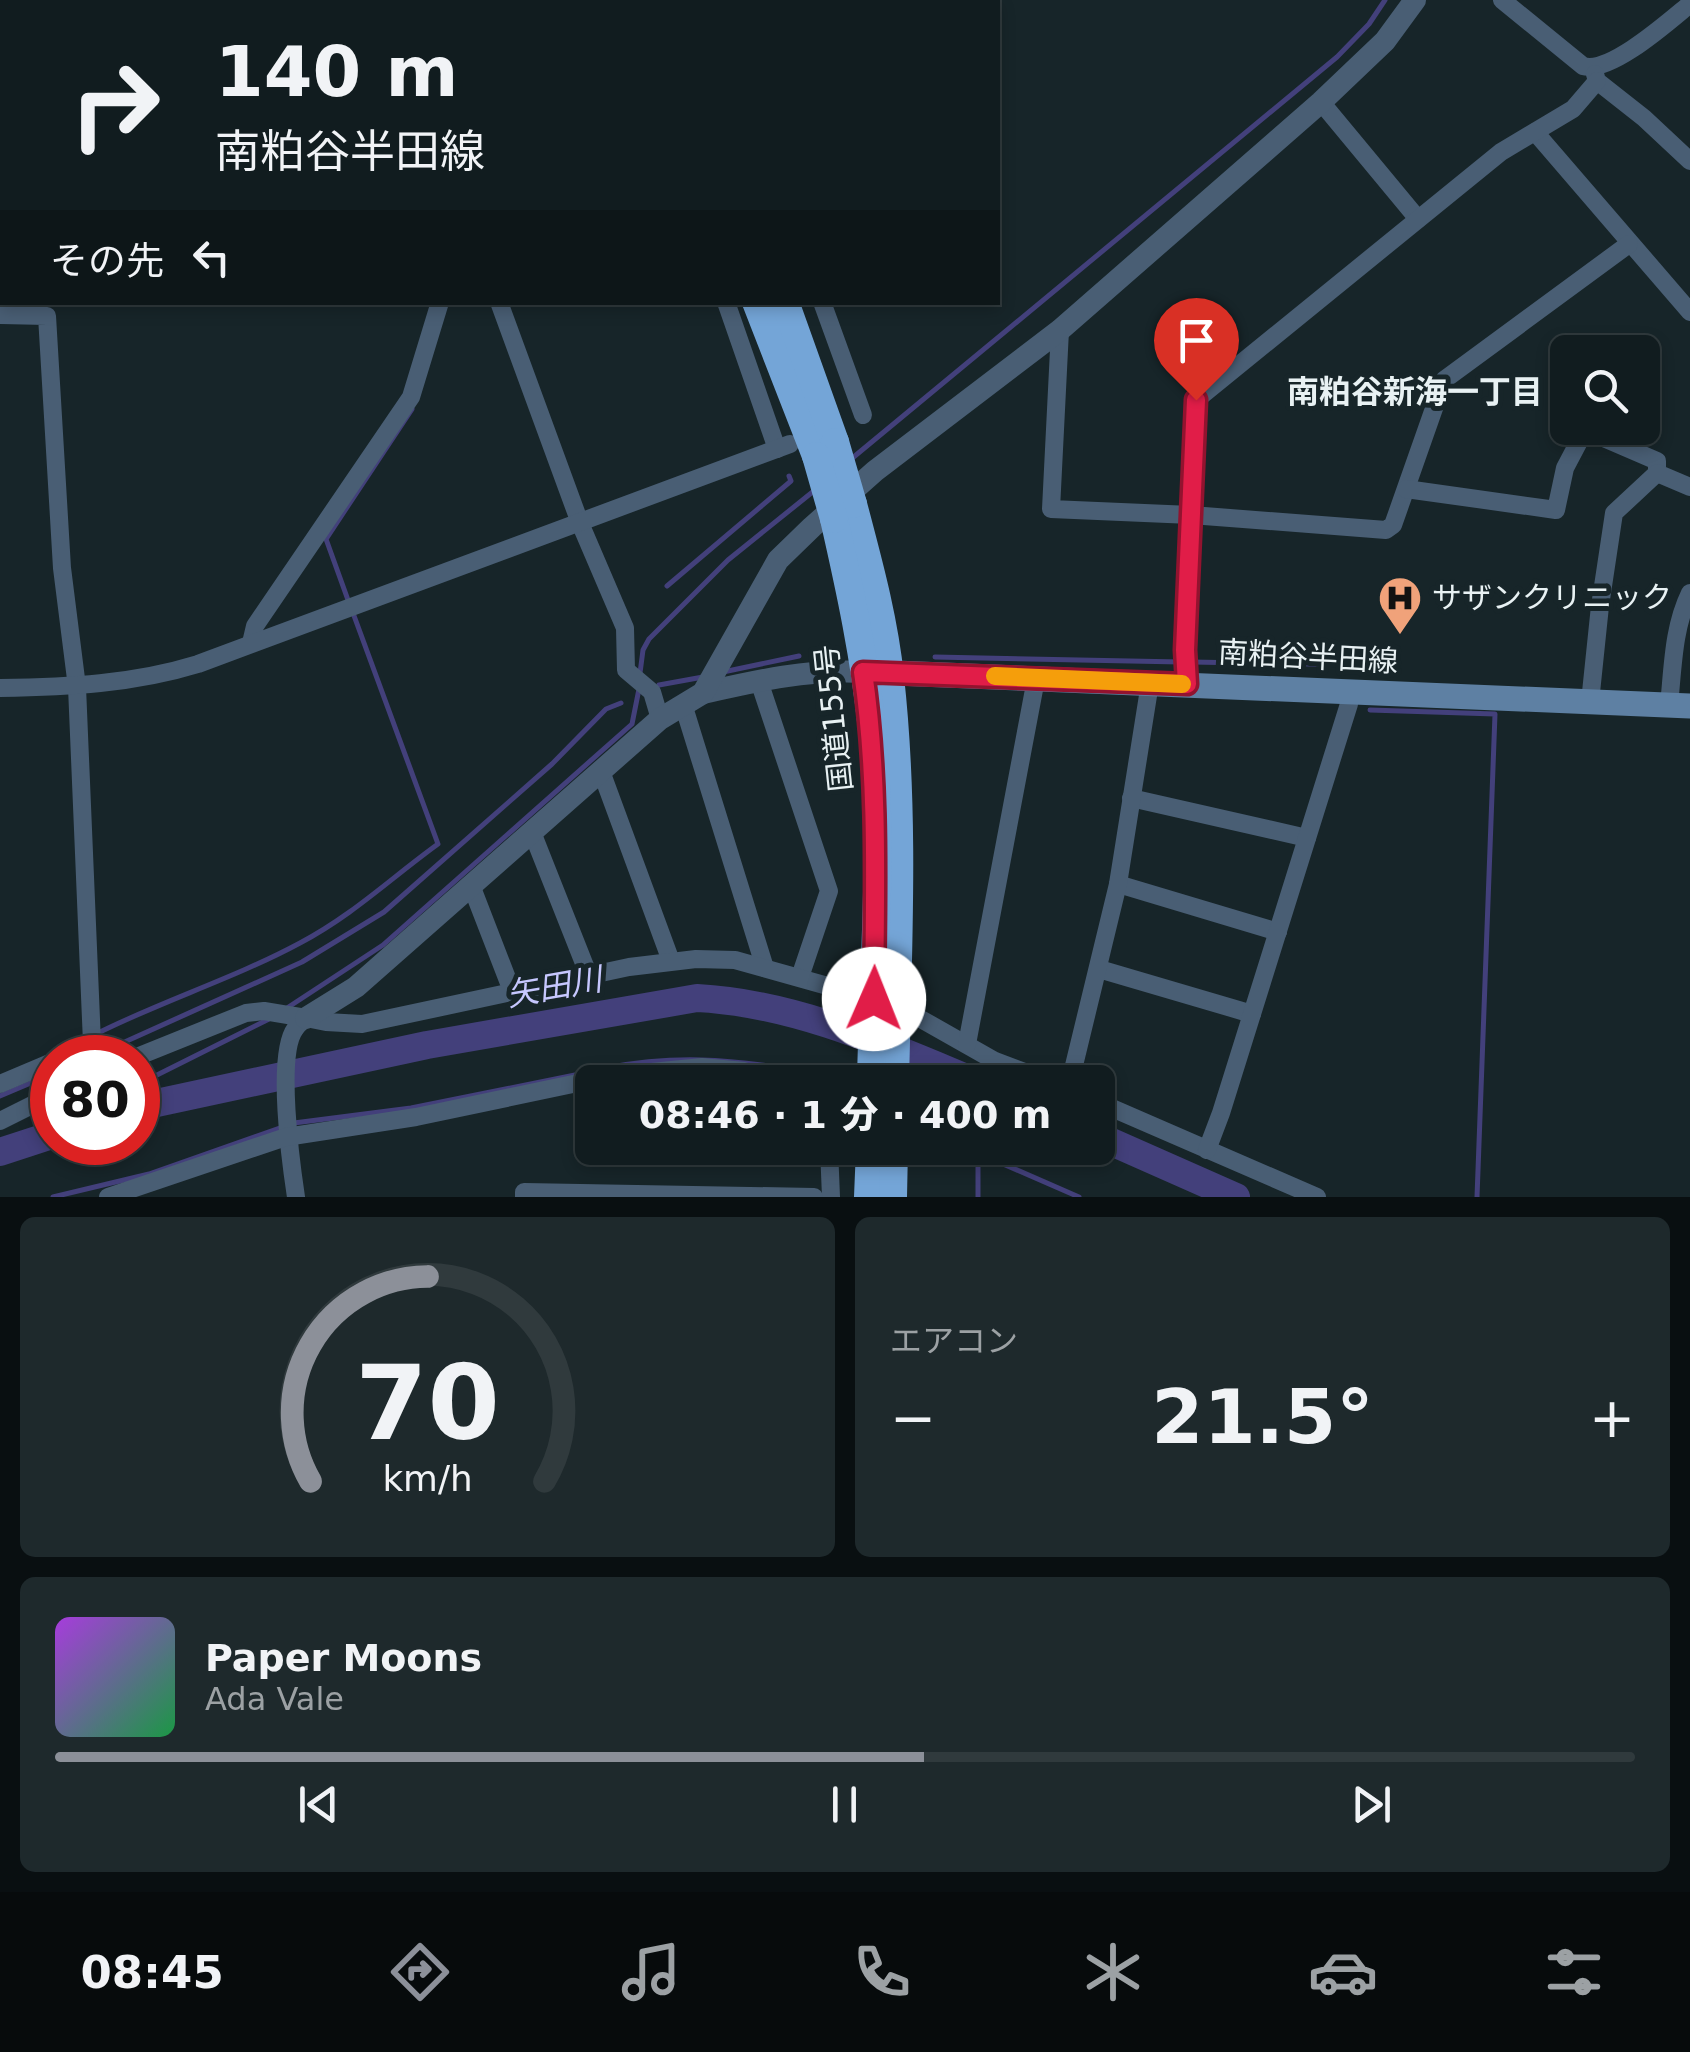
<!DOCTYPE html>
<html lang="ja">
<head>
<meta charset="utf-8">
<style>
	body { margin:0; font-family:"DejaVu Sans","Noto Sans JP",sans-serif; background:#1e292c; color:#f1f3f6; height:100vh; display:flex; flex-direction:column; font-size:38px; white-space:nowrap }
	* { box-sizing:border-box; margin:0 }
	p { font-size:32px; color:#9ca1a4 }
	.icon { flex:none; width:55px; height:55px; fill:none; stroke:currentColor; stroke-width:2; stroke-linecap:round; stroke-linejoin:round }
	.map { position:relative; height:1197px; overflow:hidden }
	.details { display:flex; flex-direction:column; gap:20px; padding:20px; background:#090f11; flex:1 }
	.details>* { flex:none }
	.top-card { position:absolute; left:0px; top:0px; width:1000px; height:305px; box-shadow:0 5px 15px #0003,0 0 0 2px #303a3d; background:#111c1f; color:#f1f3f6; overflow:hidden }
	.tools { position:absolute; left:1550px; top:335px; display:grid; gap:20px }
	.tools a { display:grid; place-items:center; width:110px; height:110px; border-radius:15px; background:#111c1f; box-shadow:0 5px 15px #0003,0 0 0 2px #303a3d; font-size:50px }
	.speed { position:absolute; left:30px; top:1035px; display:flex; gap:20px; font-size:50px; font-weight:700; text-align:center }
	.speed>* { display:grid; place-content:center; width:130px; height:130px; border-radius:50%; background:#111c1f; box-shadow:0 5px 15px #0003,0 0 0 2px #303a3d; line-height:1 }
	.speed .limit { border:15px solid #d22; background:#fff; color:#111 }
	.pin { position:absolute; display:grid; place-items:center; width:85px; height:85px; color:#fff; margin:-102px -42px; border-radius:50% 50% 50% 0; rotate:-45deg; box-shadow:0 0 10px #0007 }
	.pin .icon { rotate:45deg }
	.me { position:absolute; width:110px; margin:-55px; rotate:1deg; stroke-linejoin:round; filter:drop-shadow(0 0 8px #0008) }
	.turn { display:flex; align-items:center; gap:35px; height:210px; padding:0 50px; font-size:45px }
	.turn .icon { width:130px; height:130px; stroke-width:2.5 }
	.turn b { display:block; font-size:70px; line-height:85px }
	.then { display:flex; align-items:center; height:95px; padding:0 50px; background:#0003; gap:20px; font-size:38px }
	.big { font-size:75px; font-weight:800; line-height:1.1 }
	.details .widget { flex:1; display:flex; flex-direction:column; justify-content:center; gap:15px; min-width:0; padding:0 35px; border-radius:15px; background:#1e292c }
	.details .dial { align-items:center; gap:0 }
	.dial svg { height:260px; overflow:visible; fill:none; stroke:#303a3d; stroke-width:7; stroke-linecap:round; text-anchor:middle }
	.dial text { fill:#f1f3f6; stroke:none }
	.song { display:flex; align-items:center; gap:30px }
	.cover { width:120px; height:120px; border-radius:15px; background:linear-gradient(135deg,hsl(280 70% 55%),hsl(140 70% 35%)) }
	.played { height:10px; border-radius:5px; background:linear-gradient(90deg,#8c9099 55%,#303a3d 55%) }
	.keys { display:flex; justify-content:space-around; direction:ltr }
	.heat { display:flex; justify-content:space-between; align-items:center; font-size:55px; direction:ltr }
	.details .tiles { flex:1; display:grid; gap:20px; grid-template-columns:1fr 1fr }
	.widget:last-child { grid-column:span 2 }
	.trip { position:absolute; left:575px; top:1065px; width:540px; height:100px; border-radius:15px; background:#111c1f; box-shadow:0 5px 15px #0003,0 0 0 2px #303a3d; font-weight:800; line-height:100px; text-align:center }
	.tabs { display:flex; height:160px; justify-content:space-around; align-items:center; background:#070b0c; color:#9ca1a4 }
	.tabs .icon { width:70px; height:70px }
	.tabs .selected { color:#8c9099 }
	.tabs b { font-size:45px; color:#f1f3f6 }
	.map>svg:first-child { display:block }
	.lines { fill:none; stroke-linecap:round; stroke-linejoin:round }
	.stream { stroke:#43407b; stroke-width:5 }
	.river { stroke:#43407b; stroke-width:28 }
	.minor { stroke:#495e74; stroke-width:18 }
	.tertiary { stroke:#495e74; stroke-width:22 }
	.secondary { stroke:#5e80a3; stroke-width:25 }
	.trunk { stroke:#74a5d7; stroke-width:28 }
	.trunk-bridge { stroke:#74a5d7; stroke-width:28 }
	.route-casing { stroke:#92132f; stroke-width:25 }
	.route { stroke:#e11d48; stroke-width:18 }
	.slow { stroke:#f59e0b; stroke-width:18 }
	.labels { text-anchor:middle; stroke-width:10; stroke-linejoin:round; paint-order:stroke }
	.poi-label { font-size:30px; fill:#e8f1f3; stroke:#172529; text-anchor:start }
	.street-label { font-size:30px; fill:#e8f1f3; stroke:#172529 }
	.neighbourhood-label { font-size:32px; font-weight:bold; fill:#e8f1f3; stroke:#172529 }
	.water-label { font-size:32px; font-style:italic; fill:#c6c7fe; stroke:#172529 }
</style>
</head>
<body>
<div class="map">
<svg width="1690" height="1197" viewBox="0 0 1690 1197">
	<rect width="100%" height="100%" fill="#172529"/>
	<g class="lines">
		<g class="stream">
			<polyline points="655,0 656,2"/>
			<polyline points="850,460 1337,57 1369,24 1385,0"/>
			<polyline points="667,586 791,481 789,476"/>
			<polyline points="348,600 326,539 412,409"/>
			<polyline points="935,657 1181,662"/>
			<polyline points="1192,662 1364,665"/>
			<polyline points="723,672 799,656"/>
			<polyline points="640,673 643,650 649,639 728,560 815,490"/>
			<polyline points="659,685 703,677"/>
			<polyline points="1370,710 1495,714 1477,1197"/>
			<polyline points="287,1008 383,945 632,724 639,689"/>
			<path d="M94 1035C161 1001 233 979 300 943 353 915 391 878 438 844L353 613"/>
			<polyline points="98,1054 302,962 384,912 552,764 606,709 621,703"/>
			<path d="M606 1068C674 1055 728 1059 796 1070"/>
			<polyline points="0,1096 52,1074"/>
			<polyline points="138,1096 149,1079 269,1019"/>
			<polyline points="978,1153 1079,1197"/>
			<polyline points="53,1197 149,1174 294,1123 411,1108 580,1074"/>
			<polyline points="978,1197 978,1148"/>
		</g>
		<g class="river">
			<path d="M138 1107 427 1045 697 998C795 1003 887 1045 976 1082"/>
			<polyline points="1098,1136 1236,1197"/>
			<polyline points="0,1152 52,1135"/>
		</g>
		<g class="minor">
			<polyline points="383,0 384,2"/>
			<path d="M1502 0 1583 66C1610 74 1668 22 1690 4"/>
			<polyline points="1595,74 1597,81 1644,118 1690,161"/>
			<polyline points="1321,102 1418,219"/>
			<polyline points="1535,132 1690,312"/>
			<polyline points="499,302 580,523 625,628 626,670 652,692 660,719"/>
			<polyline points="726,302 777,449"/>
			<polyline points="822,302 863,415"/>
			<polyline points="0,315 47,316 62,568 77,687 92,1043 96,1058"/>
			<polyline points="1060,330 1051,509 1191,515 1386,530 1393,525 1444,380 1629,244"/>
			<polyline points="1406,489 1556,510 1565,468 1585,430 1657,461 1657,473"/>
			<polyline points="251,643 255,626 411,397 440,302"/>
			<polyline points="759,681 829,891 800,977"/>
			<polyline points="1187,684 1185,650 1196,400 1501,152 1573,109 1597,81"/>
			<path d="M0 688C68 687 133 684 198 664L790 444"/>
			<polyline points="1590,702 1600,606 1614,513 1657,473 1690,487"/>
			<polyline points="683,704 765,968"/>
			<path d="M1669 705C1673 667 1673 628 1690 593"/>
			<polyline points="601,771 671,961"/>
			<polyline points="1131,798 1307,838"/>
			<polyline points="532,832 589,976"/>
			<polyline points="1118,884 1278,932"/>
			<polyline points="471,885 512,991"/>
			<polyline points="1099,969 1252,1014"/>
			<polyline points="306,1018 326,1022 362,1024 629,967 696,959 735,960 874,999 912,1014 995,1061 1051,1082"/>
			<polyline points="967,1044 1036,679"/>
			<polyline points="62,1058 92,1043"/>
			<path d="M134 1058 246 1013 264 1011 306 1018C303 1021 298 1024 295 1029 276 1055 291 1164 296 1197"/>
			<polyline points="1070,1082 1118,884 1150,683"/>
			<polyline points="0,1084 52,1062"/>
			<polyline points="1098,1102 1317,1197"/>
			<polyline points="0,1121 52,1095"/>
			<polyline points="829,1148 831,1197"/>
			<polyline points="1207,1150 1221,1113 1349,704 1349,692"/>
			<polyline points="108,1197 286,1137 416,1117 611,1076 702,1067 744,1071"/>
			<polyline points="524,1197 524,1192 814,1197"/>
		</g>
		<g class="tertiary">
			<path d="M703 693C756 681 808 669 863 672"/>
			<polyline points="306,1018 356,987 660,719 703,693 778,560 812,527 875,471 1060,330 1321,102 1385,41 1415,0"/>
		</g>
		<polyline class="secondary" points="871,672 1690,706"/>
		<g class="trunk">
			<polyline points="638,0 639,2"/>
			<polyline points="671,0 672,2"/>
			<polyline points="756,302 816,456"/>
			<polyline points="785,302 835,442"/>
			<path d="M853 504C868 561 884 618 890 677 905 812 898 947 895 1082"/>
			<path d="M834 519C850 589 865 659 872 730 884 847 873 966 871 1082"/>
			<polyline points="868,1197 870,1148"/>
			<polyline points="893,1197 894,1148"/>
		</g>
		<g class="trunk-bridge">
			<polyline points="835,442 853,504"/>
			<polyline points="816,456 834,519"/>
		</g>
	</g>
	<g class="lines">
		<g class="route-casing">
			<path id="route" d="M874 999C875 889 879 781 863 672L1187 684 1185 650 1196 400"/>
		</g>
		<use href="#route" class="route"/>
		<polyline class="slow" points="995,676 1182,684"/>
	</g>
	<defs>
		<g id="hospital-pin" transform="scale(2.25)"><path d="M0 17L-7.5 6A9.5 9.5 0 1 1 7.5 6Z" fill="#f0a27a" stroke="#172529"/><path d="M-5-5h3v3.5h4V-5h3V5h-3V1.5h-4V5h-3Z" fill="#111"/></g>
	</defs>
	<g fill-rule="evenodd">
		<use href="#hospital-pin" x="1400" y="598"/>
	</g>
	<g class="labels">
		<g class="poi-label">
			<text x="1432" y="608">サザンクリニック</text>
		</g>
		<g class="street-label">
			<text transform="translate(1308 657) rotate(3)" y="10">南粕谷半田線</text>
			<text transform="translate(834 718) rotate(-96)" y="10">国道155号</text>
		</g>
		<g class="neighbourhood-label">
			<text x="1415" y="403">南粕谷新海一丁目</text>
		</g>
		<g class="water-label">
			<text transform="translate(554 987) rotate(-10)" y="11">矢田川</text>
		</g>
	</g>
</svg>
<div class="tools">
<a><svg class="icon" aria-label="search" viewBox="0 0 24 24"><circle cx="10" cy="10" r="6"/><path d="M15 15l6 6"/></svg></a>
</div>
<div class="speed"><div class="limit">80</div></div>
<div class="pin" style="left:1196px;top:400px;background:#d93025"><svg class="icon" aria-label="arrive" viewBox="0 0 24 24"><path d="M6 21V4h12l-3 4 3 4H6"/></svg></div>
<svg class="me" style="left:874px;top:999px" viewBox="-20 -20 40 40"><circle r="19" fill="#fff"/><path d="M0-13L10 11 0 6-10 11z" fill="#e11d48"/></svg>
<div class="trip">08:46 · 1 分 · 400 m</div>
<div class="top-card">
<div class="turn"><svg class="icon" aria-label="right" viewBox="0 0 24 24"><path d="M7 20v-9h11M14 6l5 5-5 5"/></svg><div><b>140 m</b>南粕谷半田線</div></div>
<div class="then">その先<svg class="icon" aria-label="left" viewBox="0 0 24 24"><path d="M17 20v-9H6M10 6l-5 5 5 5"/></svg></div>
</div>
</div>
<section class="details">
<div class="tiles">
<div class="widget dial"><svg viewBox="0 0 100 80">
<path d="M14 69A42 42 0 1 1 86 69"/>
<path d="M14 69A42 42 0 0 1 50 6" stroke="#8c9099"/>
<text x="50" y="56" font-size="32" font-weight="700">70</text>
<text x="50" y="72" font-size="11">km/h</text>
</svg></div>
<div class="widget"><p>エアコン</p>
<div class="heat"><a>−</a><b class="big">21.5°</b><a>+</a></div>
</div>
<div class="widget">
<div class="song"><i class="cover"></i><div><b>Paper Moons</b><p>Ada Vale</p></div></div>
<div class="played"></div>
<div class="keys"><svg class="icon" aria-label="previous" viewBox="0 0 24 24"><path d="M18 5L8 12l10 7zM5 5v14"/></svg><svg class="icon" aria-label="pause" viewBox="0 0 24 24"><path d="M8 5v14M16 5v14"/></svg><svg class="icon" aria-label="next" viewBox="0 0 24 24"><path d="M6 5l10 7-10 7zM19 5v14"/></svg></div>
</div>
</div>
</section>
<nav class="tabs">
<b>08:45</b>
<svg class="icon selected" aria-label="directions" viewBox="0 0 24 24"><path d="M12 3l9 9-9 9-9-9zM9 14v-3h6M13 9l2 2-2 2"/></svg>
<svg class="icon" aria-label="music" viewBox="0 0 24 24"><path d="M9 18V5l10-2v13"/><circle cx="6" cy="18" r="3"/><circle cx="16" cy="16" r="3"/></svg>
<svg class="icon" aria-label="phone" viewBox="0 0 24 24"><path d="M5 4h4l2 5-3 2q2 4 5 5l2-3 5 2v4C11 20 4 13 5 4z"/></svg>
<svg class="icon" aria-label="climate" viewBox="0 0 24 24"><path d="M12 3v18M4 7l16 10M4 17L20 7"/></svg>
<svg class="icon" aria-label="car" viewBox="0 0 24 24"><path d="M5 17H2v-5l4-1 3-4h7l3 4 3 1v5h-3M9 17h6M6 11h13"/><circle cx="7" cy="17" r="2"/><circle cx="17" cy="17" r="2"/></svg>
<svg class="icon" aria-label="filters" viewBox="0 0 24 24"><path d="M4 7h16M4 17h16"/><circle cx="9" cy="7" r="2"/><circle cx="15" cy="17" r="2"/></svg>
</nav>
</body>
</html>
